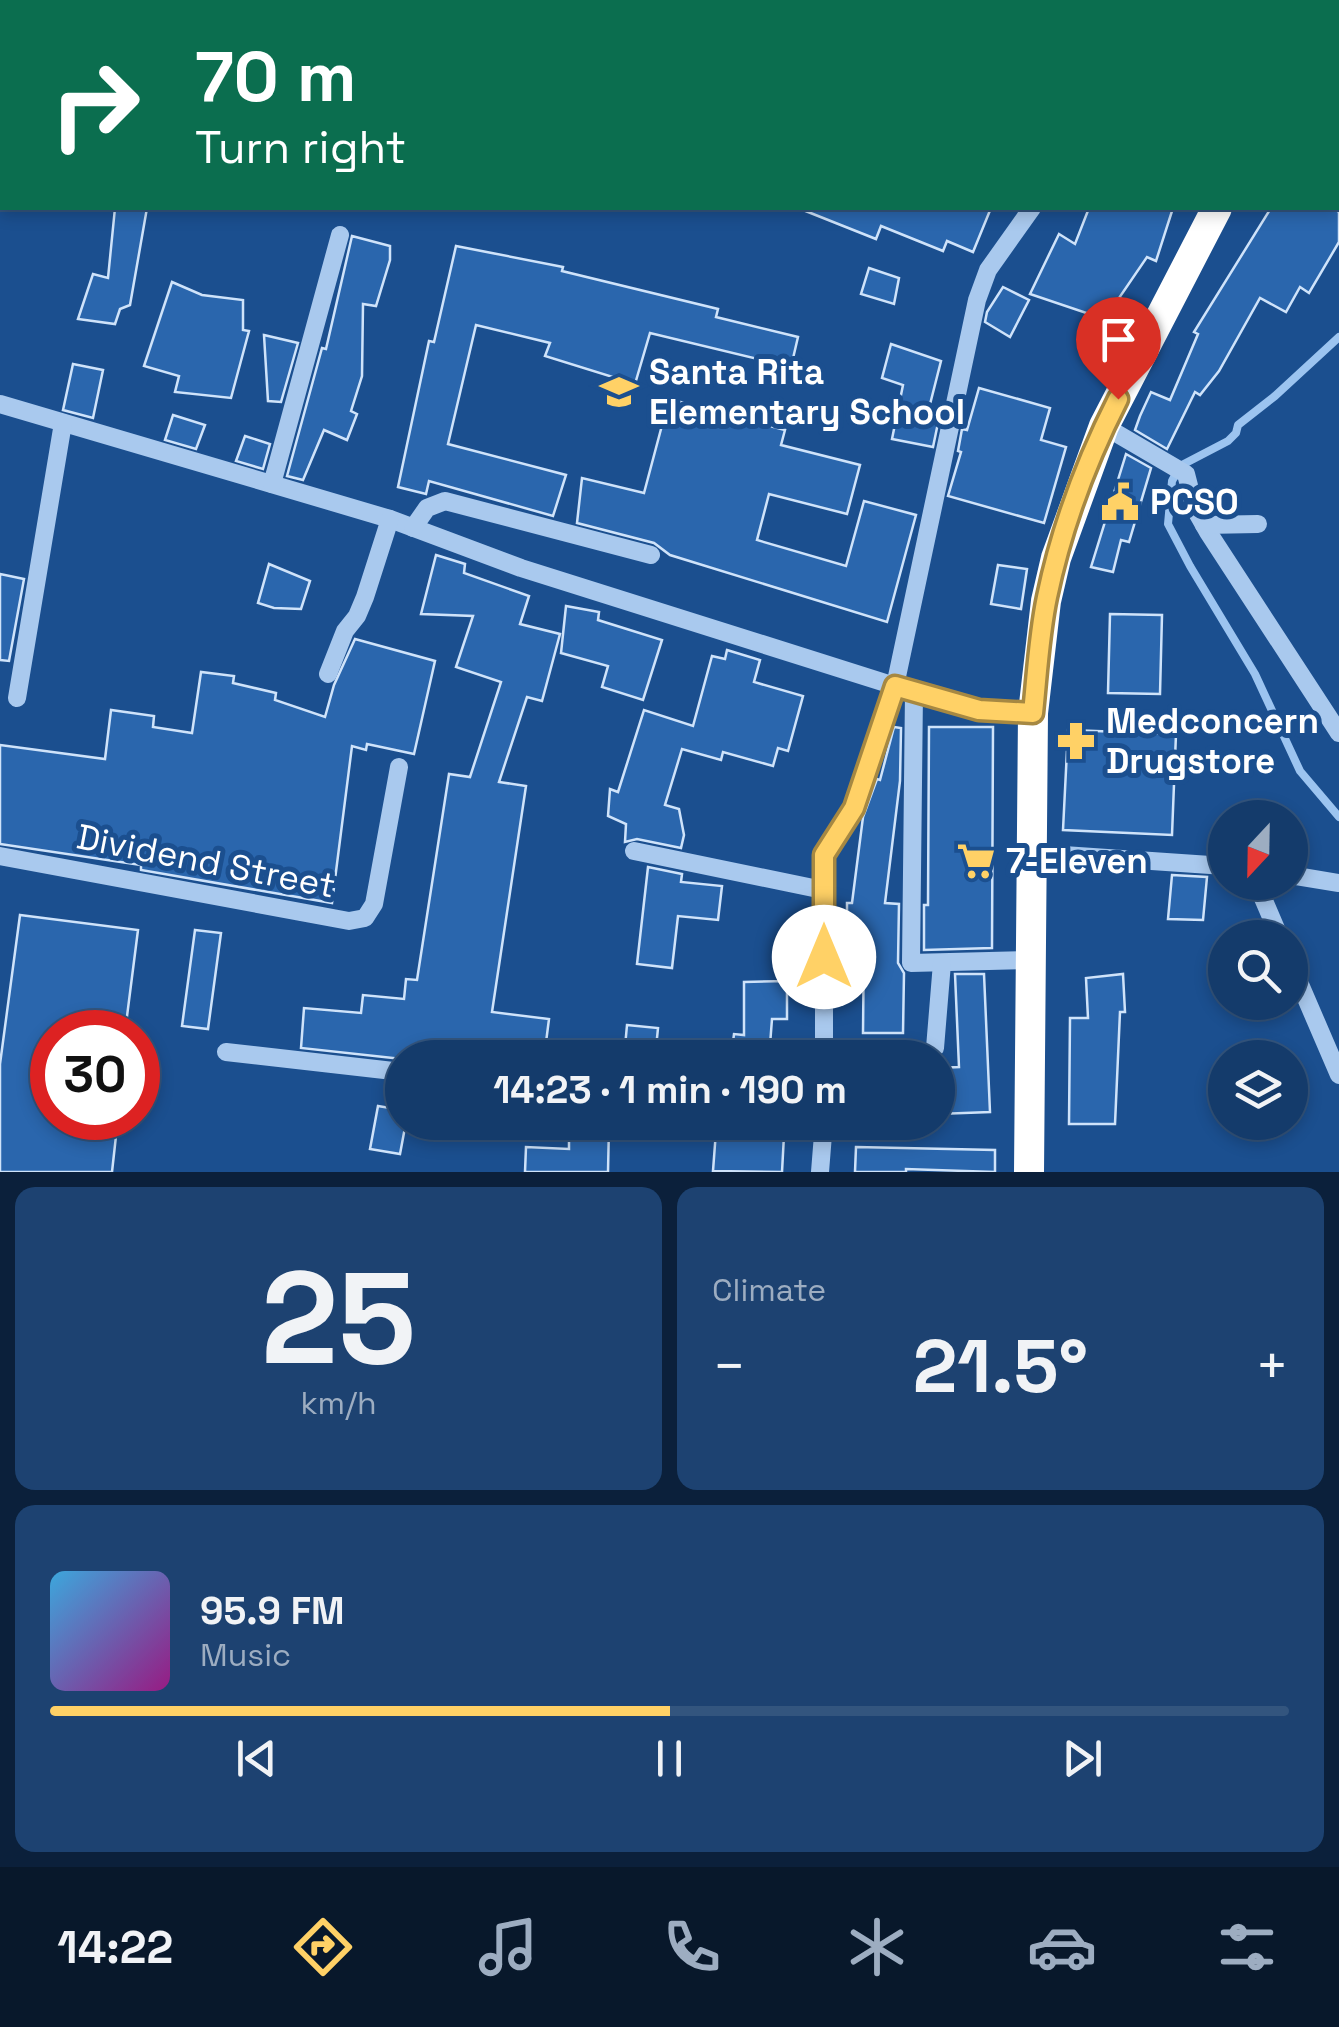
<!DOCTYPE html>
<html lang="en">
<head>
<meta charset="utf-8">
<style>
	body { margin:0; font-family:"Space Grotesk",sans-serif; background:#1d4271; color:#f1f3f6; height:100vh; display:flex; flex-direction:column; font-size:38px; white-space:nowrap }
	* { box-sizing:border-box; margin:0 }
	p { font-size:32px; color:#9dadc1 }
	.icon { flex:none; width:55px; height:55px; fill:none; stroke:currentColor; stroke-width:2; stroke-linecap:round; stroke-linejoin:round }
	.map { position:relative; height:1172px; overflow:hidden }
	.sheet { display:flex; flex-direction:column; gap:15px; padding:15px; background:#0b203b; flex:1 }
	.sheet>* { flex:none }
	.banner { position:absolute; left:0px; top:0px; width:1340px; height:210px; box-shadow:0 5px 15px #0003,0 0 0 2px #33557e; background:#0b6e4f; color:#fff; overflow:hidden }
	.needle { width:65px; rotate:202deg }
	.fabs { position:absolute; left:1208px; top:800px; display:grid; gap:20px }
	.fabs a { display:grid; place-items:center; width:100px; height:100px; border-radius:50%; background:#143b6b; box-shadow:0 5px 15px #0003,0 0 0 2px #33557e; font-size:50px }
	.speed { position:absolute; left:30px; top:1010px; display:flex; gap:20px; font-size:50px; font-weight:700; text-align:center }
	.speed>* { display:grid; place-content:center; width:130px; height:130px; border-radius:50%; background:#143b6b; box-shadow:0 5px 15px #0003,0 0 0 2px #33557e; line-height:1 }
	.speed .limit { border:15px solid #d22; background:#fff; color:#111 }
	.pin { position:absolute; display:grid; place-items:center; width:85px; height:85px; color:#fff; margin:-102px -42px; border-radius:50% 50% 50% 0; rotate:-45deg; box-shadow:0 0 10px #0007 }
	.pin .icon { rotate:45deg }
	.me { position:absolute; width:110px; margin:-55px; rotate:0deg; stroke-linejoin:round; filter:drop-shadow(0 0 8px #0008) }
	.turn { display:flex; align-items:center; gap:35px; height:210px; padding:0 30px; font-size:45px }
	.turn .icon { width:130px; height:130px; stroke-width:2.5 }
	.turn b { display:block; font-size:70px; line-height:85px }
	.big { font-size:75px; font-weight:600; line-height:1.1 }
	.sheet .tile { flex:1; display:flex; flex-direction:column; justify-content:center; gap:15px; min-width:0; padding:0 35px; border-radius:20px; background:#1d4271 }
	.sheet .dial { align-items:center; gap:0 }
	.dial b { font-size:130px; line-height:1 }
	.song { display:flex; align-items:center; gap:30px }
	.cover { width:120px; height:120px; border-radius:15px; background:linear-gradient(135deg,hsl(200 70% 55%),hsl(310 70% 35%)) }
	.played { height:10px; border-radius:5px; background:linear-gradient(90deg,#ffd166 50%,#33557e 50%) }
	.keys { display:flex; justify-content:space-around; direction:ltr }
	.heat { display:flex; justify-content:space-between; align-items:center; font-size:55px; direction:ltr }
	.sheet .tiles { flex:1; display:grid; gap:15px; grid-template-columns:1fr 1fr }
	.tile:last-child { grid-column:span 2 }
	.trip { position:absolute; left:385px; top:1040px; width:570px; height:100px; border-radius:50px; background:#143b6b; box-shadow:0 5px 15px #0003,0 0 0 2px #33557e; font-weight:600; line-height:100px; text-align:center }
	.menu { display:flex; height:160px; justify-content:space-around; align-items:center; background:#08182b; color:#9dadc1 }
	.menu .icon { width:70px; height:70px }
	.menu .selected { color:#ffd166 }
	.menu b { font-size:45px; color:#f1f3f6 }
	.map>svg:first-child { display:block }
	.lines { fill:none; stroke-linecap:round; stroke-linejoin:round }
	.stream { stroke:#9cc4f0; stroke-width:8 }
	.building { fill:#2a66ad; stroke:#cfe3fa; stroke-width:2.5 }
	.minor { stroke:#a9c9ee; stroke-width:18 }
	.highway { stroke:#fff; stroke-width:30 }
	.route-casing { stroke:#a68842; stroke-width:25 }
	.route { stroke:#ffd166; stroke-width:18 }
	.labels { text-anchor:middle; stroke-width:10; stroke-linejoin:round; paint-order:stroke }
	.poi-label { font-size:35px; font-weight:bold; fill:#fff; stroke:#1b4f8f; text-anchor:start }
	.street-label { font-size:35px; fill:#fff; stroke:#1b4f8f }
</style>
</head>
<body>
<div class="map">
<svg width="1339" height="1172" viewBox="0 0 1339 1172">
	<rect width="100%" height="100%" fill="#1b4f8f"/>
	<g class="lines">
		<polyline class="stream" points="1339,337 1275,396 1238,425 1236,433 1228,441 1180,466 1172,481 1168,524 1190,566 1255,674 1300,771 1339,817"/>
	</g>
	<g class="building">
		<polygon points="115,208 147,208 130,305 120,309 115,324 78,319 93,274 108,278"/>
		<polygon points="798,208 991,208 973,252 947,241 943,251 881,226 876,239"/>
		<polygon points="1089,208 1173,208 1156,261 1147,257 1119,298 1122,299 1110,321 1030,294 1059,234 1075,244"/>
		<polygon points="1271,208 1332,208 1339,212 1339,242 1309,293 1300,287 1286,312 1260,298 1219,371 1200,395 1195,392 1167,449 1135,430 1140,416 1151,392 1170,400 1198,334 1194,332"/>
		<polygon points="352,236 390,246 390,260 376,306 363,304 362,376 351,411 357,414 347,440 324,430 303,480 287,476 322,348 326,349"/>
		<polygon points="456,246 563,267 562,271 718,309 716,317 798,337 791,367 650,333 635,384 545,356 550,343 476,325 448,444 566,475 553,516 429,481 426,494 398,487 429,341 434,342"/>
		<polygon points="869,268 899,278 894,304 861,294"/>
		<polygon points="172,282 202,295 243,300 243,330 249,331 231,398 175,392 179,376 144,366"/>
		<polygon points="1003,287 1029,300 1010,337 985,322 987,312"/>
		<polygon points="264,335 298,343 281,402 268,401"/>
		<polygon points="891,344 941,361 926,420 938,423 933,447 892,439 903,385 882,378"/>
		<polygon points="73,364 103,370 93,418 63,410"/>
		<polygon points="979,388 1050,408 1041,440 1066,447 1044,523 948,496 961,452 958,451 962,429 967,430"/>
		<polygon points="669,399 785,430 781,445 860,465 847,514 769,494 757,540 846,566 864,501 916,515 887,622 670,555 654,543 577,523 582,478 644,493"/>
		<polygon points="173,415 205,425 196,449 165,440"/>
		<polygon points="245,436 270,444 263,469 236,461"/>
		<polygon points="1126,454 1151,468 1129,542 1121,540 1113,572 1091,567"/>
		<polygon points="436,555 465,564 464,573 529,596 520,624 560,634 542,701 527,697 499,782 526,786 492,1012 549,1019 544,1058 402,1059 301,1048 304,1008 361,1013 363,995 404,999 406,979 417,980 449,774 470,777 501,682 456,667 473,616 421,614"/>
		<polygon points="269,564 310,581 301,609 274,608 258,603"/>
		<polygon points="998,565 1027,569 1021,609 991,604"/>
		<polygon points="0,574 24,579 9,661 0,660"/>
		<polygon points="566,606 599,612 598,620 662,640 643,700 602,687 608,666 561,653"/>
		<polygon points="1110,614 1162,615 1160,694 1108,693"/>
		<polygon points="355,639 435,661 414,754 367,744 366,750 352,746 332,903 141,870 141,865 0,844 0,745 105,759 111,710 154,716 153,727 192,733 201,672 234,676 233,683 276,693 275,700 325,717 334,685"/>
		<polygon points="727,650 760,660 754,682 803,696 788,751 778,748 773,766 723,752 721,760 682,749 665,805 679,809 684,835 681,848 637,839 625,842 626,824 608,816 610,789 618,792 644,710 693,726 712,656 725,659"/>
		<polygon points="894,727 901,728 900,781 885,903 899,904 898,963 904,973 903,1033 863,1033 864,930 847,930 847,903 852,903 863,817 877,779 880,780"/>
		<polygon points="929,727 993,727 992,948 924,950 924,905 928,905"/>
		<polygon points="1068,730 1176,734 1172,835 1063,830"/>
		<polygon points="648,867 682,874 681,882 722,886 718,920 678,916 672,968 637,964"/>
		<polygon points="1172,875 1207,877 1203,920 1168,919"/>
		<polygon points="20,915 138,930 125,1032 52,1032 52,1118 118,1118 112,1172 0,1172 0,1064"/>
		<polygon points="195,930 221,933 208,1029 182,1026"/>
		<polygon points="955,974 984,974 990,1112 938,1114 938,1068 959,1067"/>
		<polygon points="1123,974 1125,1012 1120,1012 1115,1124 1069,1124 1070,1018 1088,1018 1086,978"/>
		<polygon points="787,981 787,1019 772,1019 769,1058 731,1058 734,1034 744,1035 744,982"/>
		<polygon points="627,1025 658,1028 655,1058 624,1058"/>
		<polygon points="378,1106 402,1110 402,1122 406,1122 400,1154 370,1149"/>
		<polygon points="569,1123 609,1125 608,1172 525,1172 526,1147 569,1149"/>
		<polygon points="716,1131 784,1135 782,1172 713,1171"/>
		<polygon points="856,1147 995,1150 995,1172 906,1169 906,1172 855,1172"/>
	</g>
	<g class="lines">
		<g class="minor">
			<polyline points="117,2 117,0"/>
			<polyline points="1167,2 1168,0"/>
			<polyline points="0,404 390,519 521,568 895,686 979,710 1033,713"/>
			<polyline points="1104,426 1186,474 1195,509 1208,532 1339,733"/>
			<polyline points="272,484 340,235"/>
			<polyline points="1204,525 1258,524"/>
			<polyline points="413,528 427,508 445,501 651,555"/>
			<polyline points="328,674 345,631 357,616 365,597 390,519"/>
			<polyline points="914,692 911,963 1032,960"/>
			<polyline points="17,698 63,423"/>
			<polyline points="634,851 823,890"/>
			<polyline points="1034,853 1225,866"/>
			<polyline points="0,856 349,921 365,918 374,904 399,767"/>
			<polyline points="1290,875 1339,883"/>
			<polyline points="1256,882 1280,938"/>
			<polyline points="1290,961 1339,1075"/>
			<polyline points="935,1048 942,963"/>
			<polyline points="226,1052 402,1072"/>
			<polyline points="824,1058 824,855 854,808 895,686 977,300 988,270 1032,208"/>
			<polyline points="820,1172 824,1122"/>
		</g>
		<g class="highway">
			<polyline points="1323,2 1325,0"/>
			<polyline points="1029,1172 1033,713 1046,601 1056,558 1104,426 1217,208"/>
		</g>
	</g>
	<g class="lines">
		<g class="route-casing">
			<path id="route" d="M824 957V855L854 808 895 686 979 710 1033 713C1037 675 1039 635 1047 597 1061 530 1087 460 1118 399"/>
		</g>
		<use href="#route" class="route"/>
	</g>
	<defs>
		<g id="school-bare" transform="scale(3)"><path d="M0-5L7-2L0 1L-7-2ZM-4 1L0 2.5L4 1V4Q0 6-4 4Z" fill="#ffd166" stroke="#1b4f8f" stroke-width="2.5" paint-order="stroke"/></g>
		<g id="civic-bare" transform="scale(3)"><path d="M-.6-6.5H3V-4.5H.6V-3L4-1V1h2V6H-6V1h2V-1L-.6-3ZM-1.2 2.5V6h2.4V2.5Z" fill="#ffd166" stroke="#1b4f8f" stroke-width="2.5" paint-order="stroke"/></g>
		<g id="pharmacy-bare" transform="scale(3)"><path d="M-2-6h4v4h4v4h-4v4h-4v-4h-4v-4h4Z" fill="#ffd166" stroke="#1b4f8f" stroke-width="2.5" paint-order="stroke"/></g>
		<g id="supermarket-bare" transform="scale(3)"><path d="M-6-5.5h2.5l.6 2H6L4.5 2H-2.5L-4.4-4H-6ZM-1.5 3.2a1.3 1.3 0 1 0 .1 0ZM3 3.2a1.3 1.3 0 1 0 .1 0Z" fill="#ffd166" stroke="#1b4f8f" stroke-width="2.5" paint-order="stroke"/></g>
	</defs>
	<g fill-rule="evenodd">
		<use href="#school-bare" x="619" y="392"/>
		<use href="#civic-bare" x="1120" y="502"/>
		<use href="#pharmacy-bare" x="1076" y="741"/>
		<use href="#supermarket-bare" x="976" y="861"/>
	</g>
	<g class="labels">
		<g class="poi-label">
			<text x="649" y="384">Santa Rita<tspan x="649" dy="40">Elementary School</tspan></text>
			<text x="1150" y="514">PCSO</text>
			<text x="1106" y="733">Medconcern<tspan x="1106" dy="40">Drugstore</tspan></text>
			<text x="1006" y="873">7-Eleven</text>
		</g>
		<g class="street-label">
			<text transform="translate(206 861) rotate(11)" y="12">Dividend Street</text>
		</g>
	</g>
</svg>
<div class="fabs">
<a><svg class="needle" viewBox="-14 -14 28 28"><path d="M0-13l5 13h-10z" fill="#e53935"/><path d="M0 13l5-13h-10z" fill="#9dadc1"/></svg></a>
<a><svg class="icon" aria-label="search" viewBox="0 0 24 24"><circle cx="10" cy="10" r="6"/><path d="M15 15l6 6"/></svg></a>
<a><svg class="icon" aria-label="layers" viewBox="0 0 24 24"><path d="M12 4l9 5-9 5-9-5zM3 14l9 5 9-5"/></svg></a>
</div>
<div class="speed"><div class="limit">30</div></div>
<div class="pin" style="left:1118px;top:399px;background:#d93025"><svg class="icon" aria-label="arrive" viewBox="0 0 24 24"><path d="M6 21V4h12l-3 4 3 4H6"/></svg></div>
<svg class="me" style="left:824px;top:957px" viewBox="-20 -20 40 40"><circle r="19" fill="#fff"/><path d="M0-13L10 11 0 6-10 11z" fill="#ffd166"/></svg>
<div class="trip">14:23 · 1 min · 190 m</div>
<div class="banner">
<div class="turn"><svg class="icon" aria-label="right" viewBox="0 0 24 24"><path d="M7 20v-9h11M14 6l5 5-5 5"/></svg><div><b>70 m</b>Turn right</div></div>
</div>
</div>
<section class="sheet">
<div class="tiles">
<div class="tile dial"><b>25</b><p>km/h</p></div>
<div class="tile"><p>Climate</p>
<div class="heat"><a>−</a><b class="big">21.5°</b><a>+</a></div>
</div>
<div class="tile">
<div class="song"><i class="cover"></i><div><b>95.9 FM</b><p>Music</p></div></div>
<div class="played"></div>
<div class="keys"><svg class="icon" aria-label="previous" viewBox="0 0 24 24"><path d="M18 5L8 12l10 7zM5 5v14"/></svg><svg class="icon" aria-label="pause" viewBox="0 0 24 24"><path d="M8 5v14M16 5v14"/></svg><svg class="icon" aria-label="next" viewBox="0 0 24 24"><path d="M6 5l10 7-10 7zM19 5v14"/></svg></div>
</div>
</div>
</section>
<nav class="menu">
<b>14:22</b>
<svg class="icon selected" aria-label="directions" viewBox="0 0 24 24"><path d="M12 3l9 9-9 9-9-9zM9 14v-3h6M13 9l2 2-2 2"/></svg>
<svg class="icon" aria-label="music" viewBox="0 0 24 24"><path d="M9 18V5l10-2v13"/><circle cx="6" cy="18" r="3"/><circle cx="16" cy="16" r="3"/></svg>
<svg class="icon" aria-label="phone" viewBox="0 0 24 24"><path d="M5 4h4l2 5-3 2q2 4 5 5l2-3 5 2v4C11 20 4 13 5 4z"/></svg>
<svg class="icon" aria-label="climate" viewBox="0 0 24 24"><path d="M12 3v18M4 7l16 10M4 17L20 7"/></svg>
<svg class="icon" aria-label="car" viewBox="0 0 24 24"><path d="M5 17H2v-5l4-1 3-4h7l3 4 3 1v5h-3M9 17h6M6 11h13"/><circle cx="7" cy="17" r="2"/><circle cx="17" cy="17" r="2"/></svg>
<svg class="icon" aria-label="filters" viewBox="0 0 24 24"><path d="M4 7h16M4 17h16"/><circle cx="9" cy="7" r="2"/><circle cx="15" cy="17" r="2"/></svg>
</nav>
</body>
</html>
